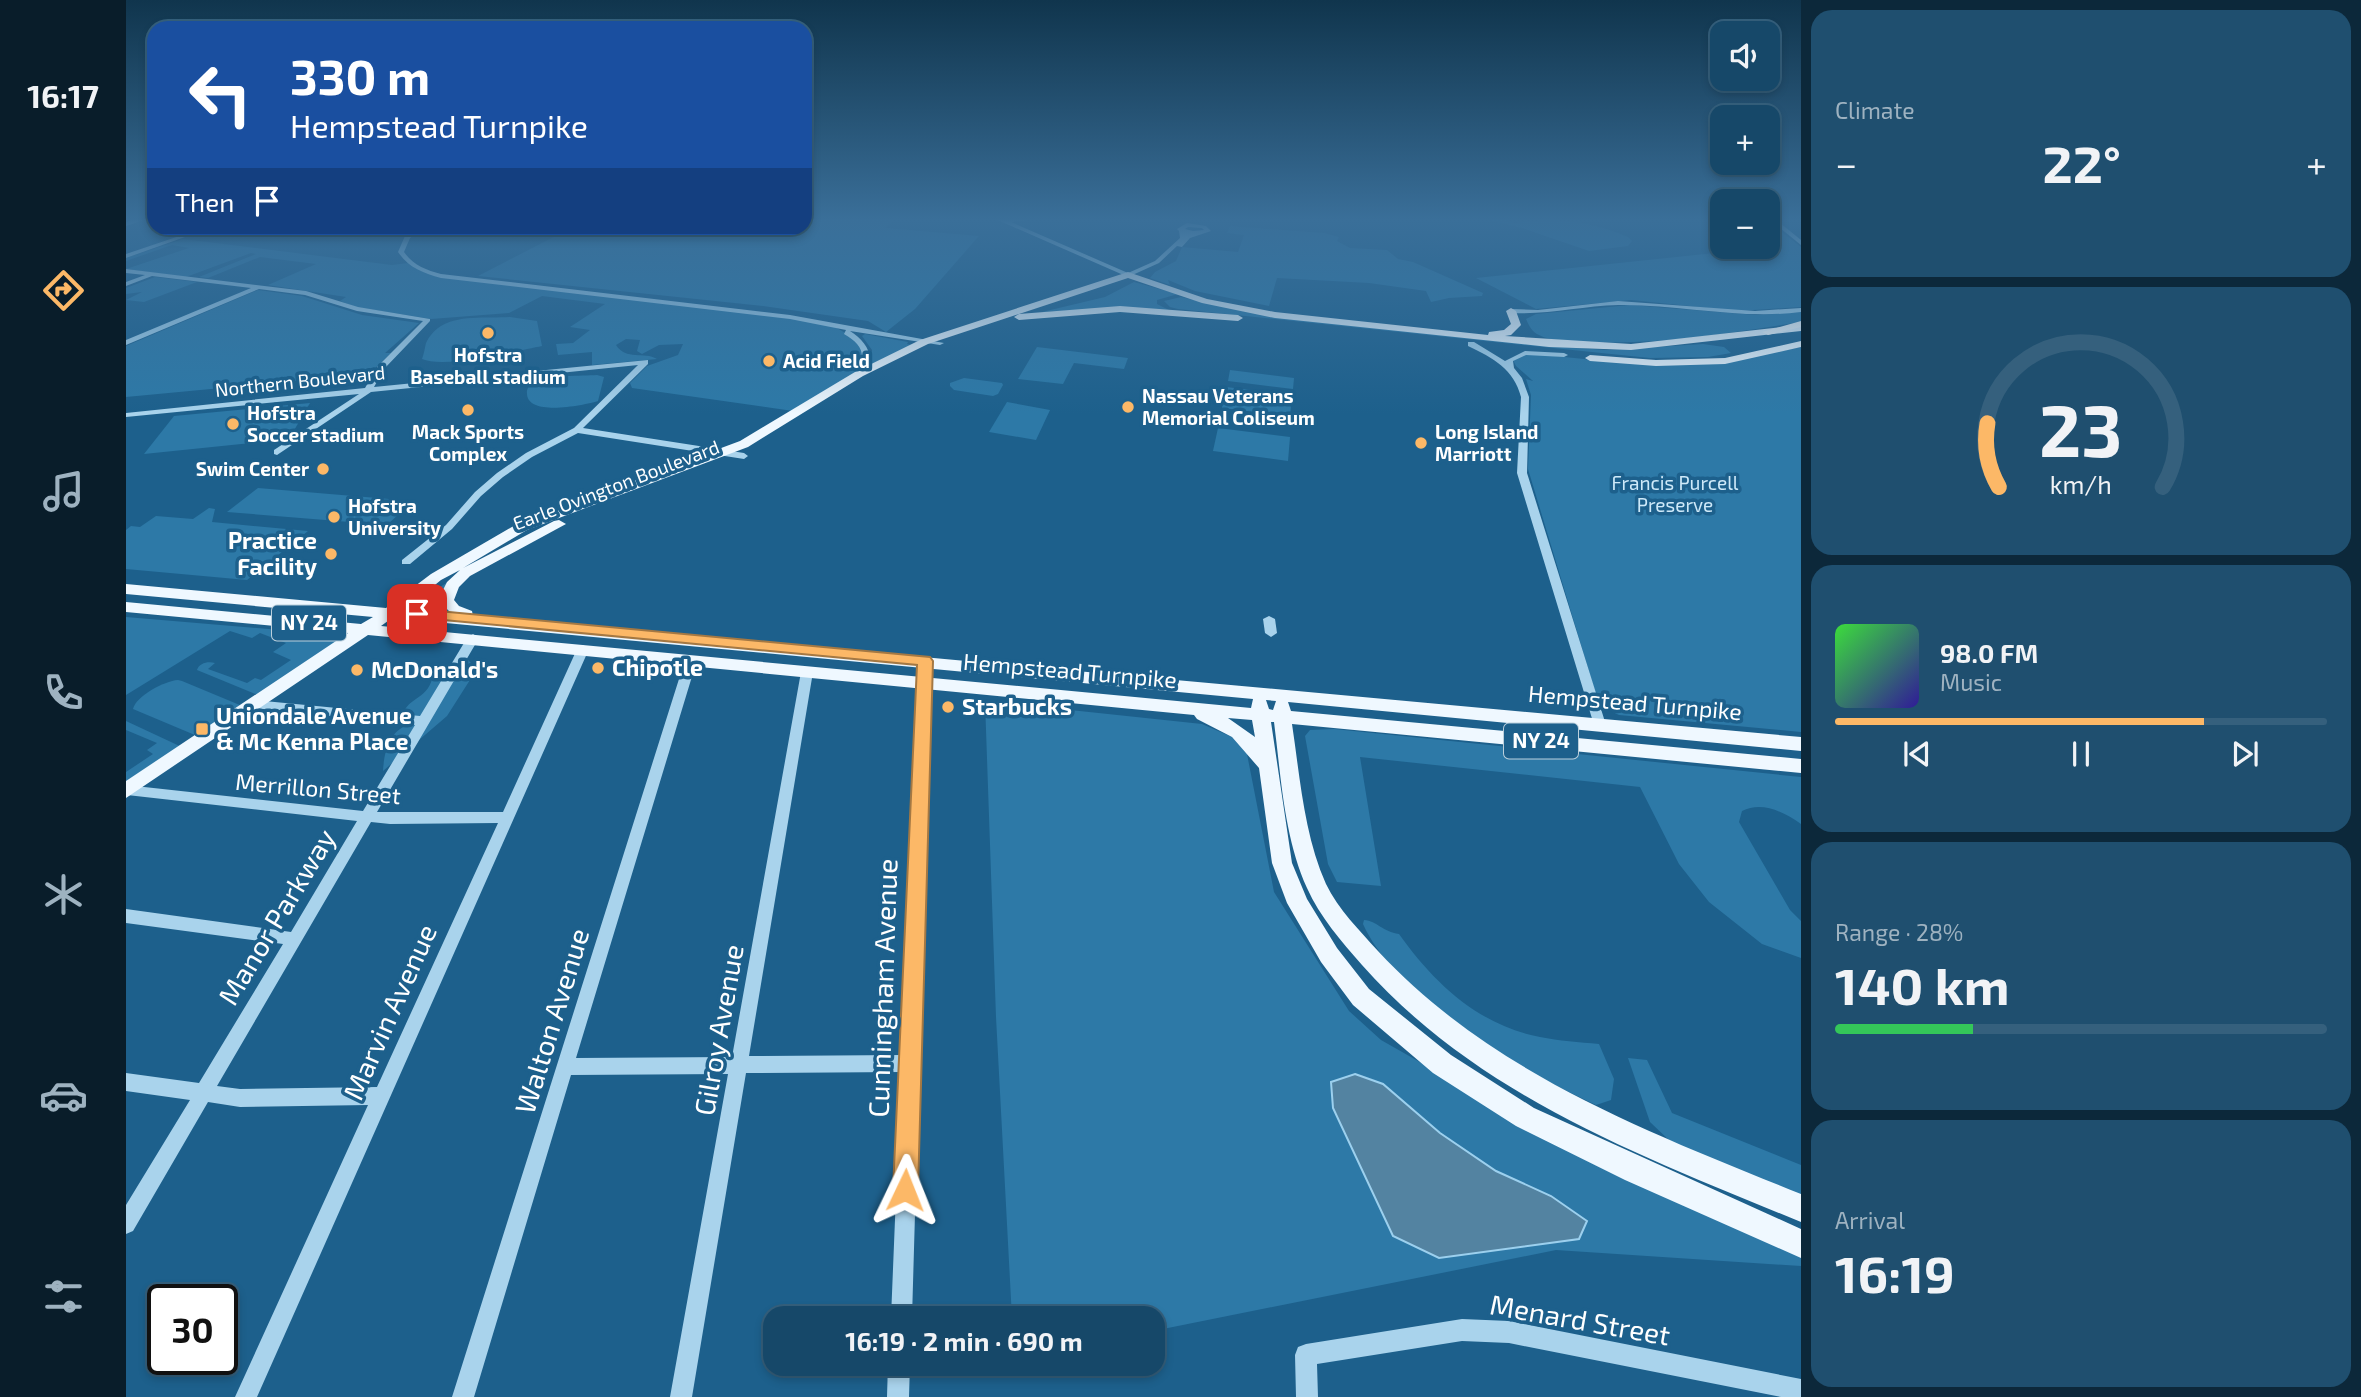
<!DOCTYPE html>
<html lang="en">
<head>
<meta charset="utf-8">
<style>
	body { margin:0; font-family:"Exo 2",sans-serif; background:#1f4f6f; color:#f1f3f6; height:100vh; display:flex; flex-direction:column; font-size:26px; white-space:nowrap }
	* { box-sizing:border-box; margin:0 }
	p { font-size:23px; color:#9eb2c0 }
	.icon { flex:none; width:38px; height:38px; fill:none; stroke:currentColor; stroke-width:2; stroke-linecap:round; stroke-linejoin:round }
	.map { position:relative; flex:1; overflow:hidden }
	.panel { display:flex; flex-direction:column; gap:10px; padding:10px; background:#0c283a; width:560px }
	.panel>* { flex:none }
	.hud { position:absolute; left:21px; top:21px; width:665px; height:214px; border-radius:21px; box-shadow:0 4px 10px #0003,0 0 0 2px #35607d; background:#1a4fa0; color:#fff; overflow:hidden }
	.tools { position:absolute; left:1584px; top:21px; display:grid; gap:14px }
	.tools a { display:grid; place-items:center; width:70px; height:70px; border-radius:14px; background:#164869; box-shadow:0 4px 10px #0003,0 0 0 2px #35607d; font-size:35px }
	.speed { position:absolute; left:21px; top:1284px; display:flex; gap:14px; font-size:35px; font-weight:700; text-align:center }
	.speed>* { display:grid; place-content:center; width:91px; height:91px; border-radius:50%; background:#164869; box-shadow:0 4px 10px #0003,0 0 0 2px #35607d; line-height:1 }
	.speed .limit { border:4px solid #111; border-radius:10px; background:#fff; color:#111 }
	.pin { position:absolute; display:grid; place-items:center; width:60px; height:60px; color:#fff; margin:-30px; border-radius:14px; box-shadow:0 4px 10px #0006 }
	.me { position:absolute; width:77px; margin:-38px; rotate:2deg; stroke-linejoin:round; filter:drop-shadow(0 0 5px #0008) }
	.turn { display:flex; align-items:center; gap:24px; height:147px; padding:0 28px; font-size:32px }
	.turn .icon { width:91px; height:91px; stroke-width:2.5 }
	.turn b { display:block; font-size:49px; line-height:60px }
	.then { display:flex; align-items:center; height:66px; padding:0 28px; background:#0003; gap:14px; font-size:26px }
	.big { font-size:52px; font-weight:700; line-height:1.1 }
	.panel .widget { flex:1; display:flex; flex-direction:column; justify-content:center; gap:10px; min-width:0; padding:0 24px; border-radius:21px; background:#1f4f6f }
	.panel .dial { align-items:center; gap:0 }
	.dial svg { height:182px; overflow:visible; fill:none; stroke:#35607d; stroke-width:7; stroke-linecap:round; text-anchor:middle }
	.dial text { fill:#f1f3f6; stroke:none }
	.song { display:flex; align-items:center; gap:21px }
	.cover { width:84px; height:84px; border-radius:10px; background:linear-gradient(135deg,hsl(120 70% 55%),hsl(250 70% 35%)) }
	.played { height:7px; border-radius:4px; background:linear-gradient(90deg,#fcb867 75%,#35607d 75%) }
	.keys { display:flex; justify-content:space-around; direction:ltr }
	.heat { display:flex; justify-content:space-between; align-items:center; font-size:38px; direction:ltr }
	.charge { height:10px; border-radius:5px; background:linear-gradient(90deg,#34c759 28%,#35607d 0) }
	.trip { position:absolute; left:637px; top:1306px; width:402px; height:70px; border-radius:21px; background:#164869; box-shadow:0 4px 10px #0003,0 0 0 2px #35607d; font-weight:700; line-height:70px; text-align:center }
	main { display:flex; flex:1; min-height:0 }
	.menu { display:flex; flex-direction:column; width:126px; justify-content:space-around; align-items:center; background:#091d2a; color:#9eb2c0 }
	.menu .icon { width:49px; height:49px }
	.menu .current { color:#fcb867 }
	.menu b { font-size:32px; color:#f1f3f6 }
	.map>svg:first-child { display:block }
	.green { fill:#2d79a7; fill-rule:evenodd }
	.water { fill:#5383a1; stroke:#9cd0ee; stroke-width:2 }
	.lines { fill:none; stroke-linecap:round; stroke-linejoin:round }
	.minor { fill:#a9d3ec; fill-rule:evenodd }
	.major { fill:#eff8ff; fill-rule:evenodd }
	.highway { fill:#fff; fill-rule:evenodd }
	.route { fill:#fcb867; stroke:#a47843; stroke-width:2 }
	.poi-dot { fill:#fcb867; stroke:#1d608c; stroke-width:2.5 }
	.labels { text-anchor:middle; stroke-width:7; stroke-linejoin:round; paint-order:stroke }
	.far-poi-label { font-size:19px; font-weight:bold; fill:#fff; stroke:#1d608c; text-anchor:start }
	.far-street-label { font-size:19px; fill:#fff; stroke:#1d608c }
	.far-park-label { font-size:19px; fill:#cee9f9; stroke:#1d608c }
	.shield { fill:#1d608c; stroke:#bbcfdc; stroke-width:2 }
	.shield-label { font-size:21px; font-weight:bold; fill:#fff }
	.poi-label { font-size:23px; font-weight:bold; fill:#fff; stroke:#1d608c; text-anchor:start }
	.street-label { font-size:23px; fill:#fff; stroke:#1d608c }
	.near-street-label { font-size:28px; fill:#fff; stroke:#1d608c }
</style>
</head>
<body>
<main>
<nav class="menu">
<b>16:17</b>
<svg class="icon current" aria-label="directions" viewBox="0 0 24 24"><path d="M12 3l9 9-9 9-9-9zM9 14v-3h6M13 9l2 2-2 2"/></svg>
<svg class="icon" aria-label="music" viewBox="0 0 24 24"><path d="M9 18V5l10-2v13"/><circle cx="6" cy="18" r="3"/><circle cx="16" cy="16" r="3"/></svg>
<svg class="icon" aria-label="phone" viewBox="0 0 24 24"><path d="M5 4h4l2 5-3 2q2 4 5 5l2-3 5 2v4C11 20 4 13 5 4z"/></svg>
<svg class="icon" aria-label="climate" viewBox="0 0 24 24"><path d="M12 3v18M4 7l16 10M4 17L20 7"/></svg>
<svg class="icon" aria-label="car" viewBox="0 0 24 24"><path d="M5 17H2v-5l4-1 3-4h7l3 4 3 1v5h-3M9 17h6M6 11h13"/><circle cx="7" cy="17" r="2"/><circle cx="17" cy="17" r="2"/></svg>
<svg class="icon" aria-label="filters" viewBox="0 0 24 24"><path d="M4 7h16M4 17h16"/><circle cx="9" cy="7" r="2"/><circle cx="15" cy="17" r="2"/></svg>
</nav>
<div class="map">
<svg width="1675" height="1397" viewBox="0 0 1675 1397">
	<rect width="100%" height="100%" fill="#1d608c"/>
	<g class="green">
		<polygon points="679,218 768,219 760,228 853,236 789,309 760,332 742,321 637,306 352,276 445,228 679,228"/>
		<path d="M1355 218H1383L1379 220 1388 223C1433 218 1460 220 1502 237L1506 241 1502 246 1463 251 1396 228Z"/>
		<polygon points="1104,226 1198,233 1213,237 1211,241 1224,248 1261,250 1272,259 1287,262 1357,293 1356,296 1323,298 1305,302 1300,291 1243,283 1151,278 1143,306 1069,291 1042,280 1044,285 1024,278 1029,272 1050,261 1056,247 1112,252 1118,235 1101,233"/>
		<polygon points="1647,233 1657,233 1675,247 1675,307 1612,311 1505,300 1410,309 1350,278 1636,248 1642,247 1642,234"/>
		<path d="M57 239 266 265 282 263 305 273 702 323 737 343 739 366 674 412 506 388 504 383 521 366 552 355 557 344 533 345 516 354 511 351 514 340 500 339 490 345C500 361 518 351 531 359L466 365V352L432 355 430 344 447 343 464 330 444 327 479 304 416 296 383 313 305 319 230 307 214 301 220 297 142 285 190 264 134 257 82 278 73 277 130 254 125 253 60 277 0 269 63 248 46 245 0 261V258Z"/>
		<polygon points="29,277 71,282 18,302 0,300 16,292 0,294 0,288"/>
		<polygon points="1008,282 1052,294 1031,300 1031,304 1043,310 989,308 916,312 979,297"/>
		<polygon points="132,290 176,296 236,315 293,323 259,353 265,353 243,374 0,397 0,346"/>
		<polygon points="1055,297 1117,311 1423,346 1481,350 1577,344 1598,347 1605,353 1582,357 1524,358 1052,309 1044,307 1038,301"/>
		<path d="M1504 305 1630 315 1675 312V322C1601 333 1525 347 1450 341 1438 340 1424 341 1413 335 1406 332 1403 326 1400 319L1410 314Z"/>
		<path d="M384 317 411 321 416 346C390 351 319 369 296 359 298 354 299 347 300 343 315 311 355 319 384 317Z"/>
		<polygon points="739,334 782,342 781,344 786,345 744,365 746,350 736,336"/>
		<polygon points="911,347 1002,358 998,369 948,363 937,384 892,379"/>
		<polygon points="1675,347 1675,732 1493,715 1478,708 1485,708 1484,705 1474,703 1471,698 1402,469 1405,395 1400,379 1407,381 1390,366 1387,360 1396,354 1409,354 1497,363 1607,361"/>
		<polygon points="1104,370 1168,378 1167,389 1102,381"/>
		<path d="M471 375 478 377 472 401C459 405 402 417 401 394 400 388 405 383 410 381 422 375 456 376 471 375Z"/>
		<polygon points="838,378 876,383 877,385 872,394 867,396 828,390 824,386 824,383"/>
		<polygon points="1100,387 1166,395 1164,416 1096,408"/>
		<polygon points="881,402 924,410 910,440 863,432"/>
		<polygon points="184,403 163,439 18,454 48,416"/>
		<polygon points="1092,428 1164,437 1162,461 1087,451"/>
		<polygon points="132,488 287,501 261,525 101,512"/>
		<polygon points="83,508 89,509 86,522 182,531 121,580 0,569 0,530 5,526 14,527 30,516 67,519"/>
		<polygon points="341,571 322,591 335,612 360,620 266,611 283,605"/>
		<path d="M0 617 201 634 221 641 137 697 71 670C73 663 82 661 89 663L82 669 121 683 129 678 135 680 165 660 147 652 160 643 134 633 126 638 104 631 0 695Z"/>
		<path d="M341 659 349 667V672L321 716 257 771C258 753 263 731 282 725L277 714C282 697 304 699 307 674L319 672Z"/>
		<path d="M52 680 56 681 121 708 76 738 7 709C10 696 38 681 52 680Z"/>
		<path d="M859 701 1076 724 1106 737 1121 754 1148 892 1223 1011 1255 1040 1380 1111 1675 1245V1266L1430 1250 1027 1331V1318H886L870 1017ZM1205 1082 1257 1084 1314 1133 1370 1171 1425 1196 1460 1221 1453 1238Z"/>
		<polygon points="0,721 60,749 0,791 0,772 27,754 21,750 31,743 0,730"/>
		<path d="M1208 729 1675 777V824C1658 812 1636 801 1616 811L1613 822 1664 910 1675 921V958L1636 944 1583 902 1553 864 1514 787 1234 757 1255 886 1211 882 1202 864 1179 736 1184 730Z"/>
		<path d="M1238 920C1251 921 1257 932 1273 934 1308 983 1352 1025 1414 1037 1433 1041 1453 1042 1473 1044L1488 1079 1485 1100 1470 1105C1397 1072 1271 1000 1237 924Z"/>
		<polygon points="1502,1058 1521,1060 1546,1113 1675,1165 1675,1199 1545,1142 1524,1122"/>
	</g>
	<polygon class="water" points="1229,1074 1257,1084 1314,1133 1370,1171 1425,1196 1461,1221 1453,1239 1313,1258 1267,1236 1207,1108 1205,1082"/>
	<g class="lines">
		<g class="minor">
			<polygon points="15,218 24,218 0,226 0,222"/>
			<path d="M867 218 880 220 915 218 885 222 1002 273 1029 261 1054 238 1053 231 1051 229 1061 223 1080 226 1085 231 1064 238 1056 247 1051 246 1033 263 1002 277ZM1062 227 1076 228 1078 230 1067 231 1059 229Z"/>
			<polygon points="1642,218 1648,218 1675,240 1675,245"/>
			<polygon points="77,228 84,228 0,258 0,254"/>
			<path d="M291 228H297L284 238 278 252C287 265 300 270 315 274L664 315 818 343 814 345 724 331C742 342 753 362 733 376L729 374C742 356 736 344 718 334L720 330 664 319 315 278C297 273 283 268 272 252L279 236Z"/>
			<polygon points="0,269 180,291 232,307 304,319 304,321 258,369 248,387 522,360 522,364 457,428 618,453 622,456 618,459 452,433 406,457 377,477 355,496 326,529 284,564 276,564 276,560 320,525 349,492 371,473 400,453 448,428 512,365 245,392 151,455 148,454 148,450 233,394 0,417 0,413 239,388 252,366 297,321 231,311 179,295 133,289 0,345 0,340 125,288 26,276 0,286 0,282 19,275 0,273"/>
			<path d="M1492 301 1629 311 1675 308V312C1613 320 1554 304 1492 305 1456 306 1421 315 1385 313L1382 311 1385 309 1412 310Z"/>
			<path d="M1342 342H1348L1379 361 1399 351 1438 353 1442 355 1438 357 1400 355 1387 361 1388 368 1396 378 1403 397 1401 473 1480 725 1478 728H1470L1468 725 1391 473 1395 397C1388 369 1367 358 1342 346Z"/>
			<polygon points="1143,616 1149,619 1151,633 1145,637 1139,633 1137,619"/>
			<path d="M347 634 353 638 251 812H377L451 649 457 645 463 649 131 1397H109L242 1105 114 1107 82 1102 7 1231 0 1234V1205L64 1100 0 1091V1073L73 1083 157 944 0 923V909L165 932 231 821 1 795 0 785 237 811 289 725 128 708 122 704 124 701 128 700 294 716 341 638ZM245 822 264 824 372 823 251 1087 114 1089 91 1086Z"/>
			<polygon points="565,656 571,660 450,1058 606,1057 675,672 681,668 687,672 623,1056 776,1055 793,661 799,657 803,658 805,661 786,1318 765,1318 775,1072 620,1073 566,1397 544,1397 602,1074 445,1075 348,1397 326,1397 559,660"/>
			<polygon points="1336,1319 1383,1321 1675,1379 1675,1397 1655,1397 1383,1343 1336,1341 1191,1364 1192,1397 1170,1397 1169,1355 1172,1347 1180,1344"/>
			<polygon points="762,1363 784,1363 783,1397 761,1397"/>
		</g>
		<g class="major">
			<path d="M1002 272 1081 299 1149 312 1362 335 1363 332 1378 330 1385 324 1380 311 1385 308 1390 311 1395 325 1385 335 1379 336 1505 344 1675 325V331L1505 350 1423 347 1149 318 1076 303 1002 278 802 344 737 376 622 447 401 530 337 568 428 521 433 520 440 524 344 576 333 587 328 600 333 606 346 611 347 616 1675 737V751L1162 702 1165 711 1675 759V773L1166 724C1174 777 1178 835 1200 884 1212 909 1234 931 1252 951 1366 1074 1523 1132 1675 1194V1222C1517 1157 1352 1096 1236 965 1215 941 1194 917 1181 888 1158 837 1155 777 1148 722H1145L1166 863 1181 899 1211 948 1243 989 1325 1055 1408 1108 1675 1229V1258L1499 1180 1390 1126 1307 1073 1227 1005 1195 962 1161 903 1146 863 1133 768 1106 737 1071 719 1068 715 242 635 0 798V781L222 633 0 612V602L235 624 247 617 0 594V584L260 608 305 574 391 524 614 441 729 372 794 340ZM334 570 321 582 312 600 326 614 278 610 315 580ZM266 618 1127 699 1125 708 255 626ZM1140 700 1150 701 1147 710 1143 709ZM1102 718 1126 720 1129 737Z"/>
			<polygon points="994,306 1112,315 1117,318 1112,321 994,312 893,320 888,317 893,314"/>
			<polygon points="1675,341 1675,347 1599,364 1530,366 1464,361 1459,358 1464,355 1530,360 1599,358"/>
		</g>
		<polygon class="highway" points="1675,321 1675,327 1642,335 1636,332"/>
	</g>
	<linearGradient id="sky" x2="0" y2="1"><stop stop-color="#10354d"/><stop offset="0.53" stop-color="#3a6f99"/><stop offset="1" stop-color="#3a6f99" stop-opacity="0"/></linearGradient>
	<rect width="1675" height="414" fill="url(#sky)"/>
	<polygon class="route" points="291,609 804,657 807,661 792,1190 788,1199 779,1203 770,1199 767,1190 791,665 286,617 284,614"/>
	<g class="poi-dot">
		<circle cx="362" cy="333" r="7"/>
		<circle cx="643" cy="361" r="7"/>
		<circle cx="1002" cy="407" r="7"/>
		<circle cx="342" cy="410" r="7"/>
		<circle cx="107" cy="424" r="7"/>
		<circle cx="1295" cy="443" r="7"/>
		<circle cx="197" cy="469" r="7"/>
		<circle cx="208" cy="517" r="7"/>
		<circle cx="205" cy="554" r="7"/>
		<circle cx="472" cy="668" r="7"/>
		<circle cx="231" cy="670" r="7"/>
		<circle cx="822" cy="707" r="7"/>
		<rect x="69" y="722" width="14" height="14" rx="3.5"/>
	</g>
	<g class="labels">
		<g class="far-poi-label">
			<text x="362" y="362" text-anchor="middle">Hofstra<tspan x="362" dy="22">Baseball stadium</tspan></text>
			<text x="657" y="368">Acid Field</text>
			<text x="1016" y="403">Nassau Veterans<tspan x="1016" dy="22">Memorial Coliseum</tspan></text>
			<text x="121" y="420">Hofstra<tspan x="121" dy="22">Soccer stadium</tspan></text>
			<text x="342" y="439" text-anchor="middle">Mack Sports<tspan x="342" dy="22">Complex</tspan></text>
			<text x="1309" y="439">Long Island<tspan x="1309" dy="22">Marriott</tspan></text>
			<text x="183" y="476" text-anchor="end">Swim Center</text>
			<text x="222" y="513">Hofstra<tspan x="222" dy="22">University</tspan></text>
		</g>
		<g class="far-street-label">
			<text transform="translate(174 381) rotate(-6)" y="7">Northern Boulevard</text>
			<text transform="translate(490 485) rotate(-21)" y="7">Earle Ovington Boulevard</text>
		</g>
		<g class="far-park-label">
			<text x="1549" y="490">Francis Purcell<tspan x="1549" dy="22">Preserve</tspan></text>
		</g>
		<g class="shield">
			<rect x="146" y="605.5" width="74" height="35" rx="5"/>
			<rect x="1378" y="723.5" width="74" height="35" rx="5"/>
		</g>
		<g class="shield-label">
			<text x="183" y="630">NY 24</text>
			<text x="1415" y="748">NY 24</text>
		</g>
		<g class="poi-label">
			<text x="191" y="549" text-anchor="end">Practice<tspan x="191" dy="26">Facility</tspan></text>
			<text x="486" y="676">Chipotle</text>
			<text x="245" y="678">McDonald's</text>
			<text x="836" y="715">Starbucks</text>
			<text x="90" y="724">Uniondale Avenue<tspan x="90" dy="26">&amp; Mc Kenna Place</tspan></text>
		</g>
		<g class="street-label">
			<text transform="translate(944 671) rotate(5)" y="8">Hempstead Turnpike</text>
			<text transform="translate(1509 703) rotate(5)" y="8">Hempstead Turnpike</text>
			<text transform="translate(192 789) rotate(5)" y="8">Merrillon Street</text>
		</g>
		<g class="near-street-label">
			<text transform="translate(151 917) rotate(-59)" y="10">Manor Parkway</text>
			<text transform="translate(757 988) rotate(-88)" y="10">Cunningham Avenue</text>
			<text transform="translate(264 1012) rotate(-66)" y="10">Marvin Avenue</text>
			<text transform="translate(426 1021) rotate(-73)" y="10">Walton Avenue</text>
			<text transform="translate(593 1030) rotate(-80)" y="10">Gilroy Avenue</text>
			<text transform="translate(1454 1320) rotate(10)" y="10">Menard Street</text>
		</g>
	</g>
</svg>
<div class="tools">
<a><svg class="icon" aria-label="sound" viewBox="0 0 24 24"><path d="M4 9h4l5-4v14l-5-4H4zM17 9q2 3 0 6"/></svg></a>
<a>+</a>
<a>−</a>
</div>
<div class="speed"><div class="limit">30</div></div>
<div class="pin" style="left:291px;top:614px;background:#d93025"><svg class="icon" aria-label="arrive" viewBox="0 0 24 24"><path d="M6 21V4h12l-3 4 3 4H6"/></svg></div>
<svg class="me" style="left:779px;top:1190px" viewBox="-20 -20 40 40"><path d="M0-17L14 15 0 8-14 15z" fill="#fcb867" stroke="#fff" stroke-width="4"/></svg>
<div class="trip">16:19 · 2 min · 690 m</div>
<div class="hud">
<div class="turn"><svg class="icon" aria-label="left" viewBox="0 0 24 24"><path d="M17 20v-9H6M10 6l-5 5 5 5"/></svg><div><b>330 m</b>Hempstead Turnpike</div></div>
<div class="then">Then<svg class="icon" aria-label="arrive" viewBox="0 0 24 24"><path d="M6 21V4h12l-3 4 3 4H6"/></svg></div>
</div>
</div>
<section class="panel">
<div class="widget"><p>Climate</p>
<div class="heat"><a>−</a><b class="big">22°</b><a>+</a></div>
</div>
<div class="widget dial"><svg viewBox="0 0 100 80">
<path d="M14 69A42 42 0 1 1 86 69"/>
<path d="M14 69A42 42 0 0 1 9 41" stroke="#fcb867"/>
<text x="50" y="56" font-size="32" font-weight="700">23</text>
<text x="50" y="72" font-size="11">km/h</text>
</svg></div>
<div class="widget">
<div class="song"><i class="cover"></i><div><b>98.0 FM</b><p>Music</p></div></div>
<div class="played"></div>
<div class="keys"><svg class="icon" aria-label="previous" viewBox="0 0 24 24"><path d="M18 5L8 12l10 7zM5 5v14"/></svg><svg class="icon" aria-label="pause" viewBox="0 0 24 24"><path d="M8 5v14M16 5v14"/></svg><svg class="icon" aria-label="next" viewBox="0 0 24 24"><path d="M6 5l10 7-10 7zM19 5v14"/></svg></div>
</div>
<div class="widget"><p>Range · 28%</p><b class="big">140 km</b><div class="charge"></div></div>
<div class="widget"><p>Arrival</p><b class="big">16:19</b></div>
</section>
</main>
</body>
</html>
